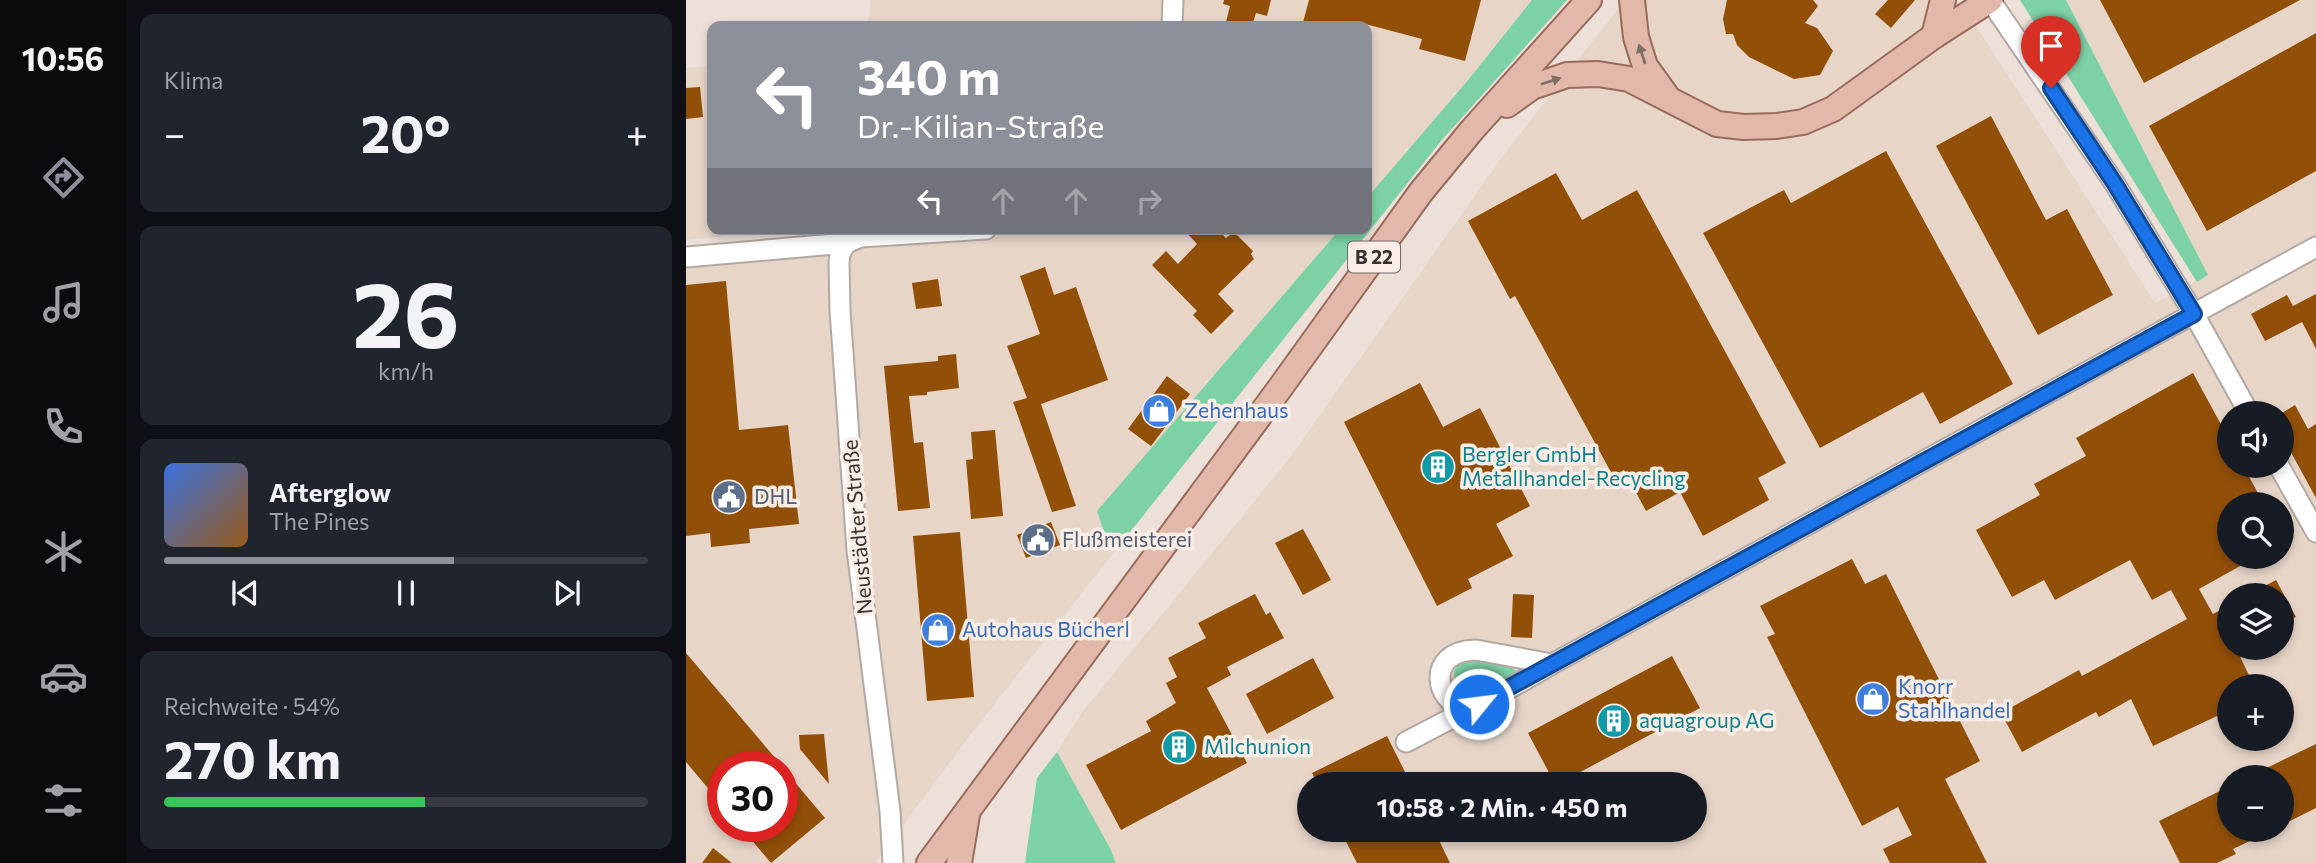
<!DOCTYPE html>
<html lang="de">
<head>
<meta charset="utf-8">
<style>
	body { margin:0; font-family:Commissioner,sans-serif; background:#20242c; color:#f1f3f6; height:100vh; display:flex; flex-direction:column; font-size:26px; white-space:nowrap }
	* { box-sizing:border-box; margin:0 }
	p { font-size:23px; color:#9ea1a6 }
	.icon { flex:none; width:38px; height:38px; fill:none; stroke:currentColor; stroke-width:2; stroke-linecap:round; stroke-linejoin:round }
	.map { position:relative; flex:1; overflow:hidden }
	.drawer { display:flex; flex-direction:column; gap:14px; padding:14px; background:#0d0f14; width:560px }
	.drawer>* { flex:none }
	.guide { position:absolute; left:21px; top:21px; width:665px; height:214px; border-radius:14px; box-shadow:0 4px 10px #0003; background:#8c9099; color:#fff; overflow:hidden }
	.buttons { position:absolute; left:1531px; top:401px; display:grid; gap:14px }
	.buttons a { display:grid; place-items:center; width:77px; height:77px; border-radius:50%; background:#171b24; box-shadow:0 4px 10px #0003; font-size:35px }
	.speed { position:absolute; left:21px; top:751px; display:flex; gap:14px; font-size:35px; font-weight:700; text-align:center }
	.speed>* { display:grid; place-content:center; width:91px; height:91px; border-radius:50%; background:#171b24; box-shadow:0 4px 10px #0003; line-height:1 }
	.speed .limit { border:10px solid #d22; background:#fff; color:#111 }
	.pin { position:absolute; display:grid; place-items:center; width:60px; height:60px; color:#fff; margin:-72px -30px; border-radius:50% 50% 50% 0; rotate:-45deg; box-shadow:0 0 7px #0007 }
	.pin .icon { rotate:45deg }
	.me { position:absolute; width:77px; margin:-38px; rotate:61deg; stroke-linejoin:round; filter:drop-shadow(0 0 5px #0008) }
	.turn { display:flex; align-items:center; gap:24px; height:147px; padding:0 35px; font-size:32px }
	.turn .icon { width:91px; height:91px; stroke-width:2.5 }
	.turn b { display:block; font-size:49px; line-height:60px }
	.lanes { display:flex; align-items:center; height:66px; padding:0 35px; background:#0003; justify-content:center; gap:35px; direction:ltr }
	.lanes .off { opacity:.35 }
	.big { font-size:52px; font-weight:700; line-height:1.1 }
	.drawer .card { flex:1; display:flex; flex-direction:column; justify-content:center; gap:10px; min-width:0; padding:0 24px; border-radius:14px; background:#20242c }
	.drawer .dial { align-items:center; gap:0 }
	.dial b { font-size:91px; line-height:1 }
	.song { display:flex; align-items:center; gap:21px }
	.cover { width:84px; height:84px; border-radius:10px; background:linear-gradient(135deg,hsl(220 70% 55%),hsl(30 70% 35%)) }
	.played { height:7px; border-radius:4px; background:linear-gradient(90deg,#8c9099 60%,#363941 60%) }
	.keys { display:flex; justify-content:space-around; direction:ltr }
	.heat { display:flex; justify-content:space-between; align-items:center; font-size:38px; direction:ltr }
	.charge { height:10px; border-radius:5px; background:linear-gradient(90deg,#34c759 54%,#363941 0) }
	.trip { position:absolute; left:611px; top:772px; width:410px; height:70px; border-radius:35px; background:#171b24; box-shadow:0 4px 10px #0003; font-weight:700; line-height:70px; text-align:center }
	main { display:flex; flex:1; min-height:0 }
	.menu { display:flex; flex-direction:column; width:126px; justify-content:space-around; align-items:center; background:#090b0e; color:#9ea1a6 }
	.menu .icon { width:49px; height:49px }
	.menu .on { color:#8c9099 }
	.menu b { font-size:32px; color:#f1f3f6 }
	.map>svg:first-child { display:block }
	.built { fill:#e7d5c8; fill-rule:evenodd }
	.green { fill:#7cd1a5 }
	.building { fill:#924f08 }
	.lines { fill:none; stroke-linecap:round; stroke-linejoin:round }
	.minor-casing { stroke:#b4a9a2; stroke-width:23 }
	.major-casing { stroke:#996b5b; stroke-width:28 }
	.minor { stroke:#fff; stroke-width:19 }
	.major { stroke:#e2b8aa; stroke-width:24 }
	.oneway { fill:#836e66 }
	.route-casing { stroke:#114b97; stroke-width:18 }
	.route { stroke:#1a73e8; stroke-width:12 }
	.labels { text-anchor:middle; stroke-width:7; stroke-linejoin:round; paint-order:stroke }
	.shield { fill:#f9ede5; stroke:#706a66; stroke-width:2 }
	.shield-label { font-size:19px; font-weight:bold; fill:#36322f }
	.shop-label { font-size:21px; fill:#366cbe; stroke:#f9ede5; text-anchor:start }
	.culture-label { font-size:21px; fill:#0d838f; stroke:#f9ede5; text-anchor:start }
	.service-label { font-size:21px; fill:#4e5e75; stroke:#f9ede5; text-anchor:start }
	.street-label { font-size:21px; fill:#36322f; stroke:#f9ede5 }
</style>
</head>
<body>
<main>
<nav class="menu">
<b>10:56</b>
<svg class="icon on" aria-label="directions" viewBox="0 0 24 24"><path d="M12 3l9 9-9 9-9-9zM9 14v-3h6M13 9l2 2-2 2"/></svg>
<svg class="icon" aria-label="music" viewBox="0 0 24 24"><path d="M9 18V5l10-2v13"/><circle cx="6" cy="18" r="3"/><circle cx="16" cy="16" r="3"/></svg>
<svg class="icon" aria-label="phone" viewBox="0 0 24 24"><path d="M5 4h4l2 5-3 2q2 4 5 5l2-3 5 2v4C11 20 4 13 5 4z"/></svg>
<svg class="icon" aria-label="climate" viewBox="0 0 24 24"><path d="M12 3v18M4 7l16 10M4 17L20 7"/></svg>
<svg class="icon" aria-label="car" viewBox="0 0 24 24"><path d="M5 17H2v-5l4-1 3-4h7l3 4 3 1v5h-3M9 17h6M6 11h13"/><circle cx="7" cy="17" r="2"/><circle cx="17" cy="17" r="2"/></svg>
<svg class="icon" aria-label="filters" viewBox="0 0 24 24"><path d="M4 7h16M4 17h16"/><circle cx="9" cy="7" r="2"/><circle cx="15" cy="17" r="2"/></svg>
</nav>
<section class="drawer">
<div class="card"><p>Klima</p>
<div class="heat"><a>−</a><b class="big">20°</b><a>+</a></div>
</div>
<div class="card dial"><b>26</b><p>km/h</p></div>
<div class="card">
<div class="song"><i class="cover"></i><div><b>Afterglow</b><p>The Pines</p></div></div>
<div class="played"></div>
<div class="keys"><svg class="icon" aria-label="previous" viewBox="0 0 24 24"><path d="M18 5L8 12l10 7zM5 5v14"/></svg><svg class="icon" aria-label="pause" viewBox="0 0 24 24"><path d="M8 5v14M16 5v14"/></svg><svg class="icon" aria-label="next" viewBox="0 0 24 24"><path d="M6 5l10 7-10 7zM19 5v14"/></svg></div>
</div>
<div class="card"><p>Reichweite · 54%</p><b class="big">270 km</b><div class="charge"></div></div>
</section>
<div class="map">
<svg width="1630" height="863" viewBox="0 0 1630 863">
	<rect width="100%" height="100%" fill="#ece0d8"/>
	<g class="built">
		<polygon points="185,0 846,0 783,79 681,198 681,26 182,26"/>
		<path d="M939 0H1271L1292 29 1469 303 1522 275 1380 0H1630V863H430L425 850 371 752 397 711 603 459 816 157ZM1544 413H1596V466H1544ZM1544 504H1596V556H1544ZM1544 595H1596V648H1544ZM1544 686H1596V738H1544ZM1544 777H1596V830H1544ZM623 784H1008V830H623Z"/>
		<polygon points="24,66 26,98 26,229 37,229 38,236 0,240 0,68"/>
		<path d="M162 229H654L411 511 421 541 429 551 285 734 189 863H0V265L135 257ZM37 766H96V826H37Z"/>
	</g>
	<g class="green">
		<polygon points="846,0 881,0 755,141 429,551 421,541 411,511 654,229 681,229 681,198 783,79"/>
		<polygon points="1334,0 1380,0 1522,275 1511,282"/>
		<path d="M787 661 826 668 830 671 828 676C812 684 795 698 776 694L769 685 768 671 772 665Z"/>
		<polygon points="371,752 425,850 430,863 339,863 351,778"/>
	</g>
	<g class="building">
		<polygon points="538,0 585,0 581,16 570,13 566,26 539,26 544,6 537,4"/>
		<polygon points="623,0 795,0 779,61 733,49 736,39 668,21 667,26 616,26"/>
		<polygon points="1041,0 1127,0 1132,6 1119,23 1131,28 1147,51 1134,75 1108,79 1063,57 1051,45 1047,34 1040,34 1037,19"/>
		<polygon points="1202,0 1229,0 1205,28 1189,14"/>
		<polygon points="1414,0 1614,0 1458,83"/>
		<polygon points="1630,33 1630,171 1521,231 1463,126"/>
		<polygon points="14,87 17,117 0,119 0,88"/>
		<polygon points="1305,116 1360,220 1381,209 1427,295 1352,335 1250,146"/>
		<polygon points="1200,151 1327,384 1254,424 1237,392 1134,448 1017,233 1098,190 1105,203"/>
		<polygon points="870,173 896,220 951,190 1100,463 1072,478 1083,500 1017,536 994,492 960,511 938,470 927,476 829,296 824,299 782,221"/>
		<polygon points="497,229 531,229 540,238 548,232 567,251 565,254 568,259 532,294 548,311 525,334 507,315 511,311 466,265 480,251 492,264 511,244"/>
		<polygon points="359,267 368,295 390,287 422,380 355,404 390,506 366,512 327,402 341,398 321,346 354,334 334,276"/>
		<polygon points="252,279 256,306 230,309 226,283"/>
		<polygon points="40,281 53,430 102,425 113,524 63,529 64,543 25,547 24,533 0,536 0,285"/>
		<polygon points="1630,294 1630,349 1616,322 1579,341 1565,314 1601,295 1607,306"/>
		<polygon points="270,354 273,388 241,392 241,395 223,396 228,443 237,442 244,508 212,511 198,366 252,361 252,356"/>
		<polygon points="1507,373 1544,441 1544,466 1557,466 1578,504 1544,504 1544,556 1572,556 1513,589 1527,614 1544,605 1544,648 1550,648 1568,686 1544,686 1544,710 1467,746 1445,699 1413,717 1410,712 1336,752 1315,713 1393,670 1396,676 1501,619 1485,590 1466,600 1444,560 1369,600 1358,580 1326,597 1290,530 1354,495 1348,484 1400,456 1390,438"/>
		<polygon points="481,376 504,394 465,446 442,429"/>
		<polygon points="734,383 757,427 794,408 844,506 810,524 827,556 782,579 786,588 751,606 658,422"/>
		<polygon points="1609,405 1622,429 1630,424 1630,498 1596,436 1596,413"/>
		<polygon points="309,430 317,516 285,519 280,460 287,459 285,432"/>
		<polygon points="365,522 374,545 340,558 331,535"/>
		<polygon points="617,529 645,580 617,595 589,543"/>
		<polygon points="274,532 288,697 241,701 227,536"/>
		<polygon points="1166,559 1179,584 1200,574 1294,761 1259,779 1301,863 1204,863 1197,849 1226,835 1212,807 1176,826 1081,637 1089,634 1074,606"/>
		<polygon points="1590,580 1610,617 1596,624 1596,595 1562,595"/>
		<polygon points="569,594 580,615 584,612 598,638 541,667 545,675 521,688 561,763 435,830 400,765 465,731 460,721 490,703 480,683 491,677 482,658 520,638 512,623"/>
		<polygon points="827,594 848,595 846,638 825,637"/>
		<polygon points="0,653 96,766 37,766 37,806 0,762"/>
		<polygon points="986,656 1014,708 872,784 869,784 842,733"/>
		<polygon points="627,658 648,698 581,734 560,694"/>
		<polygon points="138,734 143,784 114,749 113,735"/>
		<polygon points="701,736 725,784 632,784 626,773"/>
		<polygon points="1630,744 1630,808 1596,825 1596,777 1562,777"/>
		<polygon points="96,767 139,818 85,863 54,826 96,826"/>
		<polygon points="1544,786 1544,830 1587,830 1547,849 1550,854 1531,863 1494,863 1473,821"/>
		<polygon points="654,830 748,830 764,863 671,863"/>
		<polygon points="27,848 46,863 16,863"/>
	</g>
	<g class="lines">
		<g class="minor-casing">
			<g id="minor">
				<polyline points="1304,0 1429,184 1508,314 1563,413"/>
				<polyline points="486,26 487,0"/>
				<polyline points="160,243 154,254 153,262 154,310 171,550 204,811 207,863"/>
				<polyline points="0,257 160,243 175,237 300,229"/>
				<polyline points="1593,466 1630,532"/>
				<path d="M866 664C850 673 794 708 778 707 750 704 738 651 790 650L866 664 1630 247"/>
				<polyline points="720,742 789,706"/>
			</g>
		</g>
		<g class="major-casing">
			<g id="major">
				<polyline points="946,0 950,37 959,66 980,95"/>
				<polyline points="1248,36 1257,0"/>
				<polyline points="821,105 846,87 881,75 912,74 943,79 1031,124 1058,127 1091,126 1117,122 1147,109 1248,36 1304,0"/>
				<polyline points="243,863 594,388 735,192 786,130 903,0"/>
				<polyline points="273,863 281,815"/>
			</g>
		</g>
		<use href="#minor" class="minor"/>
		<use href="#major" class="major"/>
	</g>
	<defs><path id="oneway-solid" d="M-6-.8H1V-3.2L6.5 0L1 3.2V.8H-6Z" transform="scale(1.75)"/></defs>
	<g class="oneway">
		<use href="#oneway-solid" transform="translate(956 54) rotate(-108)"/>
		<use href="#oneway-solid" transform="translate(865 81) rotate(-18)"/>
	</g>
	<g class="lines">
		<g class="route-casing">
			<polyline id="route" points="793,704 1508,314 1429,184 1365,88"/>
		</g>
		<use href="#route" class="route"/>
	</g>
	<defs>
		<g id="shop-disc" transform="scale(1.75)"><circle r="9.5" fill="#3f7fe0" stroke="#f9ede5"/><path d="M-5-2.5h2.3a2.7 3.5 0 0 1 5.4 0H5L5.5 6h-11ZM-1.5-2.5h3a1.5 2.3 0 0 0-3 0Z" fill="#fff"/></g>
		<g id="building-disc" transform="scale(1.75)"><circle r="9.5" fill="#0f9aa8" stroke="#f9ede5"/><path d="M-4-6H4V6H1V3H-1V6H-4ZM-2.5-4.3h1.7v1.8h-1.7ZM.8-4.3h1.7v1.8H.8ZM-2.5-1h1.7V.8h-1.7ZM.8-1h1.7V.8H.8Z" fill="#fff"/></g>
		<g id="civic-disc" transform="scale(1.75)"><circle r="9.5" fill="#5c6f8a" stroke="#f9ede5"/><path d="M-.6-6.5H3V-4.5H.6V-3L4-1V1h2V6H-6V1h2V-1L-.6-3ZM-1.2 2.5V6h2.4V2.5Z" fill="#fff"/></g>
	</defs>
	<g fill-rule="evenodd">
		<use href="#shop-disc" x="473" y="411"/>
		<use href="#building-disc" x="752" y="467"/>
		<use href="#civic-disc" x="43" y="497"/>
		<use href="#civic-disc" x="352" y="540"/>
		<use href="#shop-disc" x="252" y="630"/>
		<use href="#shop-disc" x="1187" y="699"/>
		<use href="#building-disc" x="928" y="721"/>
		<use href="#building-disc" x="493" y="747"/>
	</g>
	<g class="labels">
		<rect class="shield" x="662" y="241.5" width="52" height="31" rx="5"/>
		<g class="shield-label">
			<text x="688" y="264">B 22</text>
		</g>
		<g class="shop-label">
			<text x="498" y="418">Zehenhaus</text>
			<text x="276" y="637">Autohaus Bücherl</text>
			<text x="1212" y="694">Knorr<tspan x="1212" dy="24">Stahlhandel</tspan></text>
		</g>
		<g class="culture-label">
			<text x="776" y="462">Bergler GmbH<tspan x="776" dy="24">Metallhandel-Recycling</tspan></text>
			<text x="953" y="728">aquagroup AG</text>
			<text x="518" y="754">Milchunion</text>
		</g>
		<g class="service-label">
			<text x="68" y="504">DHL</text>
			<text x="376" y="547">Flußmeisterei</text>
		</g>
		<g class="street-label">
			<text transform="translate(172 527) rotate(-95)" y="7">Neustädter Straße</text>
		</g>
	</g>
</svg>
<div class="buttons">
<a><svg class="icon" aria-label="sound" viewBox="0 0 24 24"><path d="M4 9h4l5-4v14l-5-4H4zM17 9q2 3 0 6"/></svg></a>
<a><svg class="icon" aria-label="search" viewBox="0 0 24 24"><circle cx="10" cy="10" r="6"/><path d="M15 15l6 6"/></svg></a>
<a><svg class="icon" aria-label="layers" viewBox="0 0 24 24"><path d="M12 4l9 5-9 5-9-5zM3 14l9 5 9-5"/></svg></a>
<a>+</a>
<a>−</a>
</div>
<div class="speed"><div class="limit">30</div></div>
<div class="pin" style="left:1365px;top:88px;background:#d93025"><svg class="icon" aria-label="arrive" viewBox="0 0 24 24"><path d="M6 21V4h12l-3 4 3 4H6"/></svg></div>
<svg class="me" style="left:793px;top:704px" viewBox="-20 -20 40 40"><circle r="17" fill="#1a73e8" stroke="#fff" stroke-width="3"/><path d="M0-11L8 9 0 5-8 9z" fill="#fff"/></svg>
<div class="trip">10:58 · 2 Min. · 450 m</div>
<div class="guide">
<div class="turn"><svg class="icon" aria-label="left" viewBox="0 0 24 24"><path d="M17 20v-9H6M10 6l-5 5 5 5"/></svg><div><b>340 m</b>Dr.-Kilian-Straße</div></div>
<div class="lanes"><svg class="icon" aria-label="left" viewBox="0 0 24 24"><path d="M17 20v-9H6M10 6l-5 5 5 5"/></svg><svg class="icon off" aria-label="ahead" viewBox="0 0 24 24"><path d="M12 20V5M6 11l6-6 6 6"/></svg><svg class="icon off" aria-label="ahead" viewBox="0 0 24 24"><path d="M12 20V5M6 11l6-6 6 6"/></svg><svg class="icon off" aria-label="right" viewBox="0 0 24 24"><path d="M7 20v-9h11M14 6l5 5-5 5"/></svg></div>
</div>
</div>
</main>
</body>
</html>
